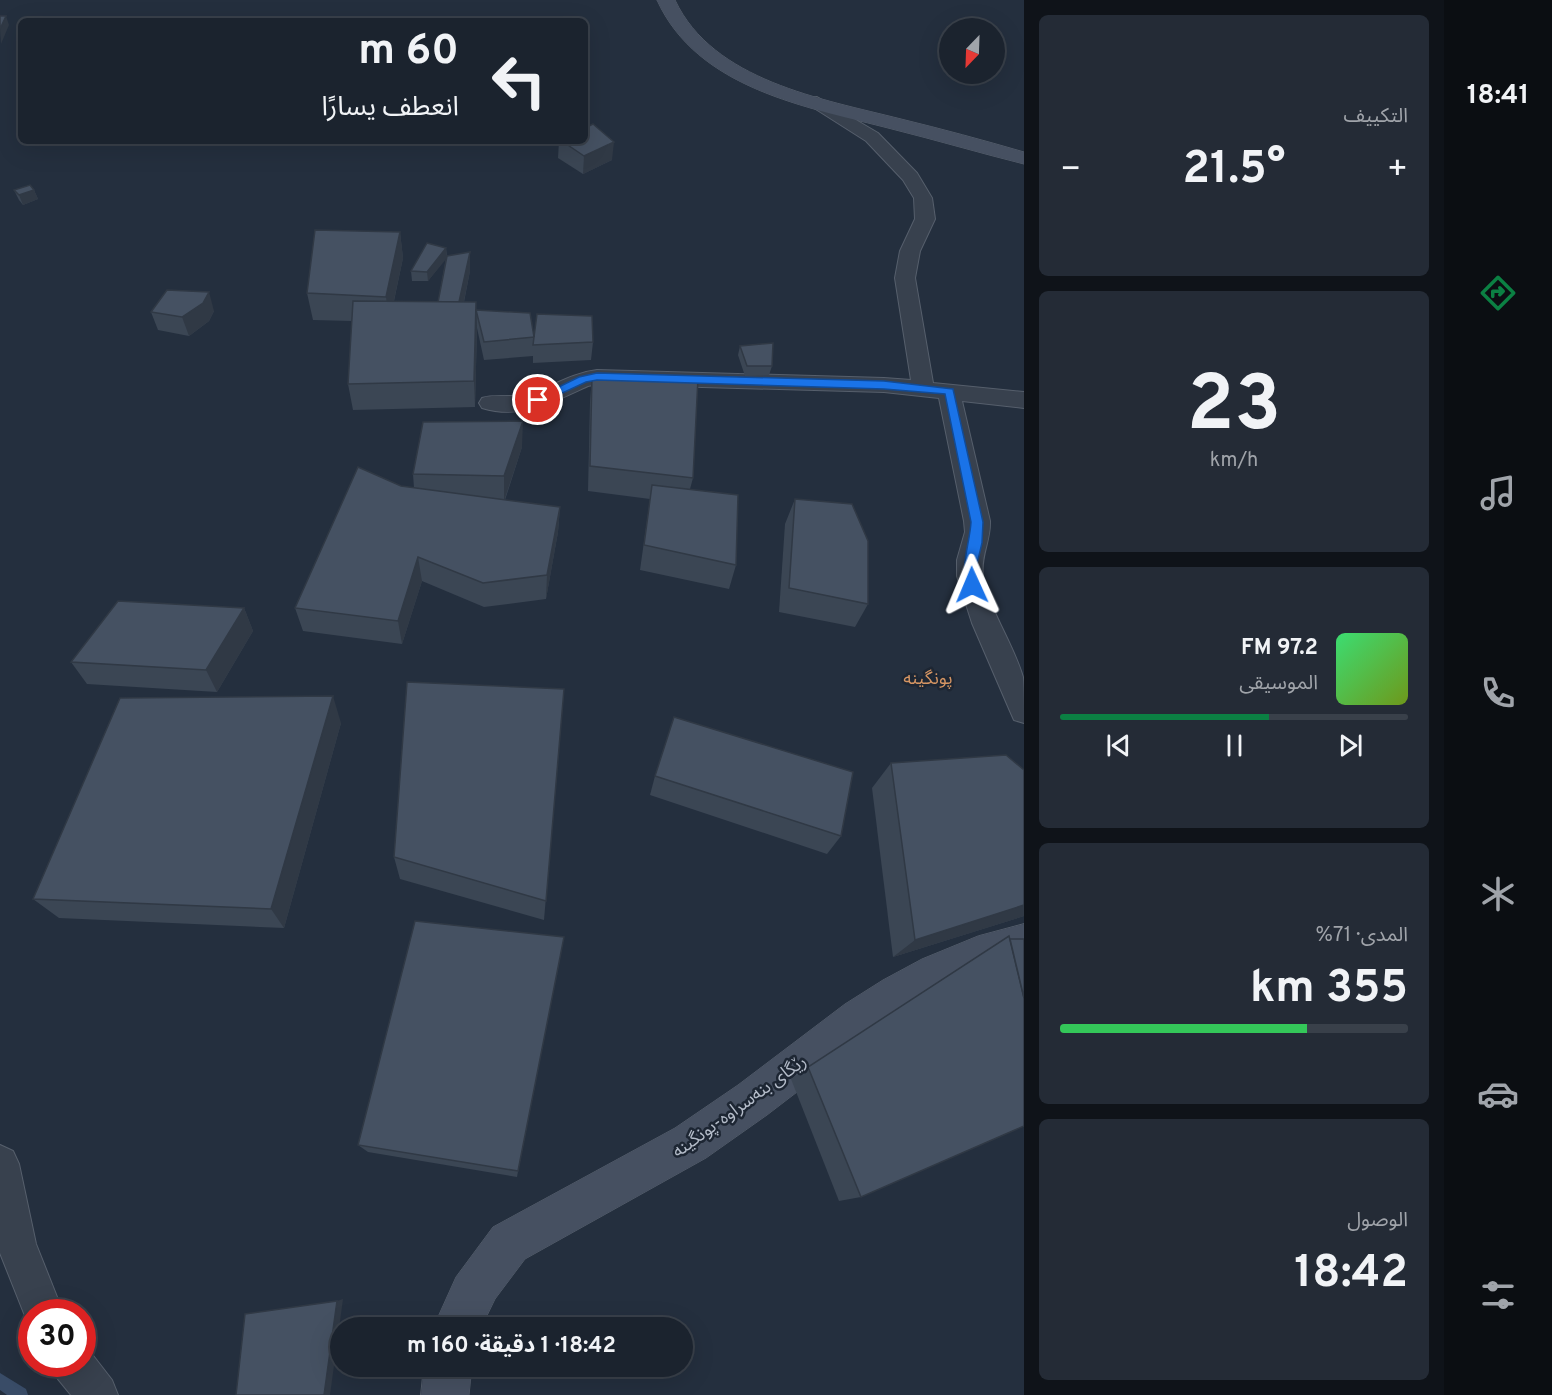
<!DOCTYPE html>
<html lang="ar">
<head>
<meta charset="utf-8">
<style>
	body { margin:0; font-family:Overpass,"Noto Sans Arabic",sans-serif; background:#242b36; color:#f1f3f6; direction:rtl; height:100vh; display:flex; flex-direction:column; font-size:22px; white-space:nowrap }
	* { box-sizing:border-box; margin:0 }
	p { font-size:20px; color:#a0a4aa }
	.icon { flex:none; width:33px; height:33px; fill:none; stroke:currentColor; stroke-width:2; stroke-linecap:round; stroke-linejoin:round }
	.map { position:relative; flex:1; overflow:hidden; direction:ltr }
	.side { display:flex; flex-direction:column; gap:15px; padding:15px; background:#0f1319; width:420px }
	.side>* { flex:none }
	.hud { position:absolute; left:18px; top:18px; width:570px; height:126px; border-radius:9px; box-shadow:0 6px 24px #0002,0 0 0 2px #39404a; direction:rtl; background:#1b232e; color:#f1f3f6; overflow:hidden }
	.needle { width:39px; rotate:203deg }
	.controls { position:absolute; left:939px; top:18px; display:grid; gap:12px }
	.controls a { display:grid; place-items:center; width:66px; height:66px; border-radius:50%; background:#1b232e; box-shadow:0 6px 24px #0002,0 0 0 2px #39404a; font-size:30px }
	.speed { position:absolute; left:18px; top:1299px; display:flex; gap:12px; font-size:30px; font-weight:700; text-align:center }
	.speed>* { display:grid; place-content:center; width:78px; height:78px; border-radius:50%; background:#1b232e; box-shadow:0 6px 24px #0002,0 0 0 2px #39404a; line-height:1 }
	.speed .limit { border:9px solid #d22; background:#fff; color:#111 }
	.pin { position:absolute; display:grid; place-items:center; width:51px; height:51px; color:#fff; margin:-26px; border:3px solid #fff; border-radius:50%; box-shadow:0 2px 6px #0007 }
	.me { position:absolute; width:66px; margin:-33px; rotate:359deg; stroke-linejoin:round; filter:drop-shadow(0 0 4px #0008) }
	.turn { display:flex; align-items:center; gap:21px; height:126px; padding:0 30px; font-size:27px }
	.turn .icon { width:78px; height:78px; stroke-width:2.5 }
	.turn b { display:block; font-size:42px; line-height:51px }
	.big { font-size:45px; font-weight:700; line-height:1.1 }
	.side .card { flex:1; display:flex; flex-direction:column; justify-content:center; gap:9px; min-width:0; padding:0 21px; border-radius:9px; background:#242b36 }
	.side .dial { align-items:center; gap:0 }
	.dial b { font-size:78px; line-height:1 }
	.song { display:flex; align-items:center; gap:18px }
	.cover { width:72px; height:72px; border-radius:9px; background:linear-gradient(135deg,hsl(140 70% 55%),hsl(80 70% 35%)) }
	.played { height:6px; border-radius:3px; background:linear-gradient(90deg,#0b8043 60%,#39404a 60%) }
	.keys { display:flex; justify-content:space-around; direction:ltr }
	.heat { display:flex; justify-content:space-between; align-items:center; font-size:33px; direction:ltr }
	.charge { height:9px; border-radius:4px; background:linear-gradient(90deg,#34c759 71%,#39404a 0) }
	.trip { position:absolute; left:330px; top:1317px; width:363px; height:60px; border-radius:30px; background:#1b232e; box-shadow:0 6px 24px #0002,0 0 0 2px #39404a; font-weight:700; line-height:60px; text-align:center; direction:rtl }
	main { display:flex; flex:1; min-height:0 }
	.dock { display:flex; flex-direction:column; width:108px; justify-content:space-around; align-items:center; background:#0b0e12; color:#a0a4aa }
	.dock .icon { width:42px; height:42px }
	.dock .current { color:#0b8043 }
	.dock b { font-size:27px; color:#f1f3f6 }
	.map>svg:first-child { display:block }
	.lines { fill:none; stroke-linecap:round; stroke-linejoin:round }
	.stream { fill:#394c67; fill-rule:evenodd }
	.minor-casing { stroke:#565f6c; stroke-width:2 }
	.secondary-casing { stroke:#565f6c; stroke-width:1 }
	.minor { fill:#38414e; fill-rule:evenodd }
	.secondary { fill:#465061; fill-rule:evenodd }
	.wall { fill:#3b4654 }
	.shaded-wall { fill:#303945 }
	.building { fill:#455162; stroke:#303945; stroke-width:1.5 }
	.route { fill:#1a73e8; stroke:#114b97; stroke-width:1.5 }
	.labels { text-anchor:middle; stroke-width:5; stroke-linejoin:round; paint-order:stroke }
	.quarter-label { font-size:18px; fill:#d59563; stroke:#1d2633 }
	.near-street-label { font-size:18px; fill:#b4bcc9; stroke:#1d2633 }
</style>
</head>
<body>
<main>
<nav class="dock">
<b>18:41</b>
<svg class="icon current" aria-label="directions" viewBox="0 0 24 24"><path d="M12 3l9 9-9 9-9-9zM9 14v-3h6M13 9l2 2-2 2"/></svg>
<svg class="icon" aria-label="music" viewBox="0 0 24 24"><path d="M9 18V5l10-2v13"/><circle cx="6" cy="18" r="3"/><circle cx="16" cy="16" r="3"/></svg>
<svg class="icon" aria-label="phone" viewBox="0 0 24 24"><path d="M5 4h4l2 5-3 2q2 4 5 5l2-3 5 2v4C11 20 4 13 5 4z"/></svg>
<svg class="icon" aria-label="climate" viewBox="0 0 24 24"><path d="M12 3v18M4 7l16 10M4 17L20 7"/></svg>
<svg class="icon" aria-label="car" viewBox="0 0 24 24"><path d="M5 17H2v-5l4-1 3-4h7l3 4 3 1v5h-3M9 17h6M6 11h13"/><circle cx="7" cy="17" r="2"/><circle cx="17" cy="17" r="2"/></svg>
<svg class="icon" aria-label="filters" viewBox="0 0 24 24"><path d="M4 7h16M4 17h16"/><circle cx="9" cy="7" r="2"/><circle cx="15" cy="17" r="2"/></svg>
</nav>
<section class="side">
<div class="card"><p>التكييف</p>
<div class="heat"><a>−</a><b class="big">21.5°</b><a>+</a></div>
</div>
<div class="card dial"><b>23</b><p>km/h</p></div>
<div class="card">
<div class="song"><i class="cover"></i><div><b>97.2 FM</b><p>الموسيقى</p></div></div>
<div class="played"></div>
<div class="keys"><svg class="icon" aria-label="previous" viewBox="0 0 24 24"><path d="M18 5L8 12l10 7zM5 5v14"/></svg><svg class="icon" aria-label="pause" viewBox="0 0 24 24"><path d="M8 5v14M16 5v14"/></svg><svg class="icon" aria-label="next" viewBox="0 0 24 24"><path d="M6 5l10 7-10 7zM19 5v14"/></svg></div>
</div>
<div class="card"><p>المدى · 71%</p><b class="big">355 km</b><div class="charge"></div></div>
<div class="card"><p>الوصول</p><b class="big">18:42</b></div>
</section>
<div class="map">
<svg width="1024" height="1395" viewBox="0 0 1024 1395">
	<rect width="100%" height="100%" fill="#242f3e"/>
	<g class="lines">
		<polygon class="stream" points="0,1373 26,1389 28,1395 7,1395 0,1390"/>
		<g class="minor-casing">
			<g id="minor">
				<path d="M817 97 878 133 917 173 932 198 935 219 920 251 915 278 933 383 1024 392V408L962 401 990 521C991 540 980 557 983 576 990 612 1013 643 1023 677 1024 690 1024 709 1024 723L1014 720 1010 711 972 623 957 576V560L965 532 964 521 939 398 884 392 597 384 588 386C553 402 522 420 482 408L479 403 482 398C497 393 515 399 530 394 553 386 572 373 597 370L884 378 911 380 895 278 900 251 915 219 914 198 903 180 866 141 811 106 809 102 811 98Z"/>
				<polygon points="0,1145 13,1151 19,1164 36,1244 63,1312 32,1312 32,1328 29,1326 0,1253"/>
				<polygon points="82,1347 88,1349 112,1380 118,1395 71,1395 58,1379 52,1364 82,1364"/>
			</g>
		</g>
		<g class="secondary-casing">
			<g id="secondary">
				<path d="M657 0H675C713 81 822 99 901 119 942 129 983 140 1024 152V164C980 153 936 140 892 129 807 107 697 89 657 0Z"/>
				<polygon points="1024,924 1024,962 978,975 950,987 911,1008 874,1033 767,1115 706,1158 525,1259 495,1299 481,1328 433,1328 456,1277 493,1227 675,1128 738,1085 845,1004 883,980 922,959 978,936"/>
				<polygon points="424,1366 472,1366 469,1395 421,1395"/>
			</g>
		</g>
		<use href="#minor" class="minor"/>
		<use href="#secondary" class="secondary"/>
	</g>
	<g class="wall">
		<polygon points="559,141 585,141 612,160 583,174 558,158"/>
		<polygon points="14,190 34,190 38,199 23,205 19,200"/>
		<polygon points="400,232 403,258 394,301 438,302 446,258 428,281 412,281 411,271 446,248 447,256 470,271 464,302 476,302 476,310 534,337 593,342 591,360 533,363 533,356 484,360 477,328 475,407 353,410 348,384 352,321 313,320 307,293"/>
		<polygon points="214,311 209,321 189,336 158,330 151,312"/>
		<polygon points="740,346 772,366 769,375 745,376 738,355"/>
		<polygon points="592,376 693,478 690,489 736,565 729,589 640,570 650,499 588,491 590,402"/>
		<polygon points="522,447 505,500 560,507 558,532 546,599 484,607 422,581 402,644 303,631 295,608 401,486 414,488 413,474"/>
		<polygon points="795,499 868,604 855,627 779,612 785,524"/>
		<polygon points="244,608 253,631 217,692 87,684 71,662"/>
		<polygon points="564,689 544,920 400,879 394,857"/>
		<polygon points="341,723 284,928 59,918 33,899"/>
		<polygon points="891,763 1024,770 1024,916 893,957 872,788"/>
		<polygon points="655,776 841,836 827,854 650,795"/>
		<polygon points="1009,936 861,1197 839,1201 791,1079"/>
		<polygon points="564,937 517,1177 368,1152 358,1145"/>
	</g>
	<g class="shaded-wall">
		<polygon points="6,16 9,25 1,44 0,29"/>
		<polygon points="614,142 612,160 583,174 584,156"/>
		<polygon points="34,190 38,199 23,205 19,195"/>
		<polygon points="400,232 403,258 389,323 386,297"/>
		<polygon points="446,248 447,258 428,281 427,272"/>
		<polygon points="470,252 470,271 459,325 438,328"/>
		<polygon points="209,292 214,311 209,321 189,336 182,317"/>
		<polygon points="476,302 477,328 475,407 474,381"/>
		<polygon points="523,421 522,447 504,501 504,476"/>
		<polygon points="560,507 558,532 546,599 547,575"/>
		<polygon points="418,557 422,581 402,644 398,621"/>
		<polygon points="244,608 253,631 217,692 206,670"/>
		<polygon points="333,696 341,723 284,928 271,909"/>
		<polygon points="1024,905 1024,916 893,957 915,940"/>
		<polygon points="564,937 561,955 517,1177 518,1171"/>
		<polygon points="343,1299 330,1395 324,1395 337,1301"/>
	</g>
	<g class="building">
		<polygon points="0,16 6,16 0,29"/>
		<polygon points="593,124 614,142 584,156 562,141 585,141 585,128"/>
		<polygon points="30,185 34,190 19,195 14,190"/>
		<polygon points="315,230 400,232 386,297 307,293"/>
		<polygon points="427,243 446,248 427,272 411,271"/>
		<polygon points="470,252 459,302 438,302 447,256"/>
		<polygon points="167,290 209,292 203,303 182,317 151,312"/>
		<polygon points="353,301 476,302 474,381 348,384"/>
		<polygon points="476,310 530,313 534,337 537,314 592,316 593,342 533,345 534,337 484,342"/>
		<polygon points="773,343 772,366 747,366 740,346"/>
		<polygon points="592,376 698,378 693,478 590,466"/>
		<polygon points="523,421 504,476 413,474 423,422"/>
		<polygon points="358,467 401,486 560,507 547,575 483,583 418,557 398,621 295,608"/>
		<polygon points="652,485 738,495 736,565 644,545"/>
		<polygon points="795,499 852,504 868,541 868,604 789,588"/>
		<polygon points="118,601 244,608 206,670 71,662"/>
		<polygon points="407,682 564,689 546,901 394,857"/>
		<polygon points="333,696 271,909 33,899 120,698"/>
		<polygon points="674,717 853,772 841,836 655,776"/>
		<polygon points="1006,755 1024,770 1024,905 915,940 891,763"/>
		<polygon points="415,921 564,937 518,1171 358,1145"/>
		<polygon points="1009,936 1024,998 1024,1126 861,1197 808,1067"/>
		<polygon points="1010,939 1024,939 1024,998"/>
		<polygon points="337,1301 324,1395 236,1395 245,1314"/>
	</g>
	<path class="route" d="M597 373 884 381 953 389 983 522 982 543 976 568 979 585 977 588H968C959 569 970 543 971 522L945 394 884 389 597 380 586 382 541 403H534L532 400 579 377Z"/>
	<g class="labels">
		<g class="quarter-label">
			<text x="928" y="684">پونگینە</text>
		</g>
		<g class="near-street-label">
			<text transform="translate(739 1106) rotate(-36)" y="6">رێگای بنەسراوە-پونگینە</text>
		</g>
	</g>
</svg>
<div class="controls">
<a><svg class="needle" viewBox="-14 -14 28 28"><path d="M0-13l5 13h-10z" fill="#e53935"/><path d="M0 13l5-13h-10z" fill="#a0a4aa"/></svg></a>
</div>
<div class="speed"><div class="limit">30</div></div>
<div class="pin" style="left:538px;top:400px;background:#d93025"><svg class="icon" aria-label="arrive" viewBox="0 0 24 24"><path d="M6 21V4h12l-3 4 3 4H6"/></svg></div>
<svg class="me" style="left:972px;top:585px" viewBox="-20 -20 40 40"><path d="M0-17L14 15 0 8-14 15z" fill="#1a73e8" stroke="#fff" stroke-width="4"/></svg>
<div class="trip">18:42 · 1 دقيقة · 160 m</div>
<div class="hud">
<div class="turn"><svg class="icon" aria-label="left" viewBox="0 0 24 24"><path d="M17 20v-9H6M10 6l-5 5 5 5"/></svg><div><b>60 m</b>انعطف يسارًا</div></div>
</div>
</div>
</main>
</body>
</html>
